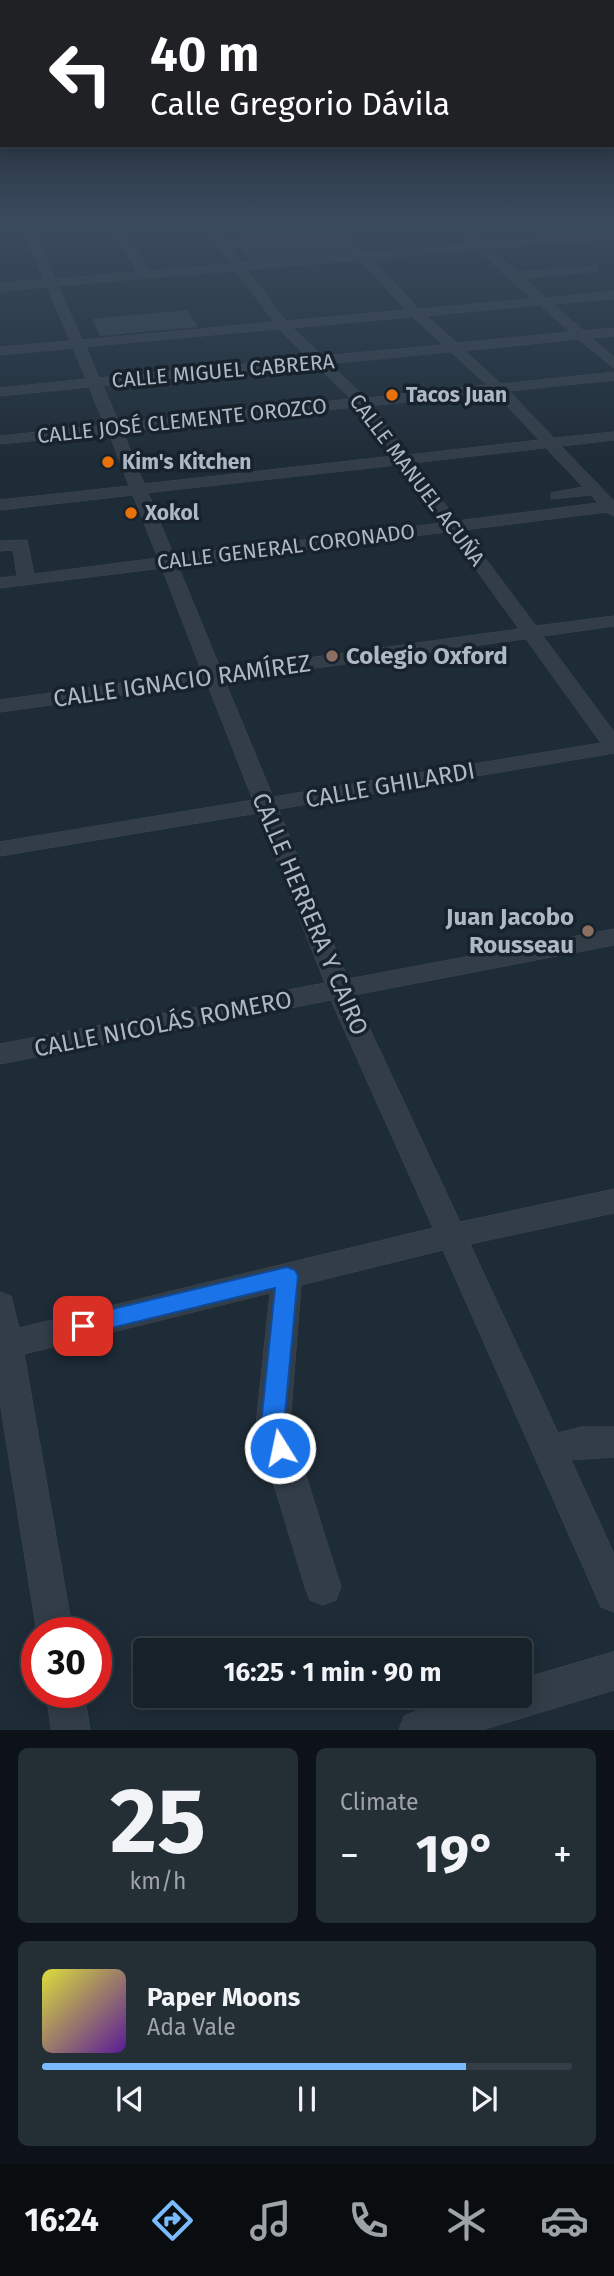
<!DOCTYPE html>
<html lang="en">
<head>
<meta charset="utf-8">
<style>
	body { margin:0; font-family:"Fira Sans",sans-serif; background:#232e35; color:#f1f3f6; height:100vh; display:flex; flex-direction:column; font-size:26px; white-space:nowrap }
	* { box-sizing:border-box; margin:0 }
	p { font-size:23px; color:#9ea3a8 }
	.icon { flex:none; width:38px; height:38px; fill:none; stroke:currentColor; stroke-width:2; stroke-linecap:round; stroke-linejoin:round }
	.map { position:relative; height:1730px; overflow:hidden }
	.side { display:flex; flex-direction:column; gap:18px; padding:18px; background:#0c1217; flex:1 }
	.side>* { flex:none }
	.guide { position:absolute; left:0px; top:0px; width:614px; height:147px; box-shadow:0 4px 18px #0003,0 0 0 2px #353e46; background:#202124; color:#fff; overflow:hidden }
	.speed { position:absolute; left:21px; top:1617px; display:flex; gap:14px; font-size:35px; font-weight:700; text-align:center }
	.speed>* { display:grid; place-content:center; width:91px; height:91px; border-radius:50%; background:#162129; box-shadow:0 4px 18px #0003,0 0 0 2px #353e46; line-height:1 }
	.speed .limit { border:10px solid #d22; background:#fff; color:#111 }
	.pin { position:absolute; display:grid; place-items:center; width:60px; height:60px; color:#fff; margin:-30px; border-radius:14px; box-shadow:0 4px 10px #0006 }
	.me { position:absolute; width:77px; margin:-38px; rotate:350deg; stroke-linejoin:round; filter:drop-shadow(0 0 5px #0008) }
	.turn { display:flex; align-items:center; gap:24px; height:147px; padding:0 35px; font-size:32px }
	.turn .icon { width:91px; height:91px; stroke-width:2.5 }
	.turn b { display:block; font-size:49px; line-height:60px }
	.big { font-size:52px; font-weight:700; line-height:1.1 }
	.side .widget { flex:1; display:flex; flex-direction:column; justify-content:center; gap:10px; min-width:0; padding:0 24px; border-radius:10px; background:#232e35 }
	.side .dial { align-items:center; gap:0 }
	.dial b { font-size:91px; line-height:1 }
	.song { display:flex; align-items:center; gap:21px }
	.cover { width:84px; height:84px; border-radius:10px; background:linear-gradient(135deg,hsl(60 70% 55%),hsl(270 70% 35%)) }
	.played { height:7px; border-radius:4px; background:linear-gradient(90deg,#79bbfd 80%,#353e46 80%) }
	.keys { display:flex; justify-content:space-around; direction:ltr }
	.heat { display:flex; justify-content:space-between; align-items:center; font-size:38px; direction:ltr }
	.side .tiles { flex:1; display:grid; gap:18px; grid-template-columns:1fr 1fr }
	.widget:last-child { grid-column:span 2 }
	.trip { position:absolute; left:133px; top:1638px; width:399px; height:70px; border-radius:7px; background:#162129; box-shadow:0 4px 18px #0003,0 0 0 2px #353e46; font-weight:700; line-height:70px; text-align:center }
	.dock { display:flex; height:112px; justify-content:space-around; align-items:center; background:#090d10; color:#9ea3a8 }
	.dock .icon { width:49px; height:49px }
	.dock .active { color:#79bbfd }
	.dock b { font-size:32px; color:#f1f3f6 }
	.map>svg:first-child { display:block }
	.building { fill:#30404e }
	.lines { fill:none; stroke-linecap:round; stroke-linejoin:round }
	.minor-casing { stroke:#3e4954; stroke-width:1 }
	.minor { fill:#323d48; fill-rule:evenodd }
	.route { fill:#1a73e8; stroke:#114b97; stroke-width:2 }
	.food-dot { fill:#e8710a; stroke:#18222c; stroke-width:2.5 }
	.education-dot { fill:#8d6e63; stroke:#18222c; stroke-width:2.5 }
	.labels { text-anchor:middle; stroke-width:7; stroke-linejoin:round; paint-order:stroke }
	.far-street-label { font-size:21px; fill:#acb8c5; stroke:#18222c }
	.far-poi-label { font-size:21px; font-weight:bold; fill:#acb8c5; stroke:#18222c; text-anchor:start }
	.poi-label { font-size:24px; font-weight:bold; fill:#acb8c5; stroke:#18222c; text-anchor:start }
	.street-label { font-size:24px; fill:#acb8c5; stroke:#18222c }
</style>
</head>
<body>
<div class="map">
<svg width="614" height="1730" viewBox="0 0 614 1730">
	<rect width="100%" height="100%" fill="#1e2c37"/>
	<g class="building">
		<polygon points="337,237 352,253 250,262 237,245"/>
		<polygon points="187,310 198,327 100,336 92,319"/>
	</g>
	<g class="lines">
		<g class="minor-casing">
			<g id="minor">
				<path d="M21 225H31L55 279 137 272 111 225H121L149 271 231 264 203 225H214L225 240 334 232 328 225H339L365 253 471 244 451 225H462L483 243 614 232V238L490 249 517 272 597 266V270L593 272 524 278 546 298 614 291V299L553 304 584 331 614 328V336L592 338 614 357V368L578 339 465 351 501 384 614 372V380L509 391 554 438 614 432V440L561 446 614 501V516L606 512 464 530 536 626 614 616V626L543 636 614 732V753L278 809 348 979 614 929V945L354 995 460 1222 614 1189V1213L470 1244 558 1433 581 1427H614V1457L571 1460 614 1554V1612L601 1607 443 1250 301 1285 290 1425 341 1587 336 1600 323 1605 310 1600 305 1587 256 1425 270 1293 24 1354 73 1633H37L0 1402V1292L11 1296 19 1328 433 1228 331 1000 0 1064V1044L325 983 258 813 0 856V842L253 800 207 683 0 712V700L202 672 162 568 0 588V578L17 576 13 550 0 551V541L27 540 34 574 158 558 133 495 0 510V500L129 486 109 433 0 444V436L105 425 89 387 0 396V388L86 379 73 348 0 355V347L70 341 47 287 0 291V283L44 280ZM340 239 354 254 242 263 230 247ZM478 250 532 299 419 309 372 259ZM360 260 406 310 286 321 247 270ZM236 271 274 322 82 340 58 286ZM540 305 570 332 457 343 427 316ZM413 317 443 345 322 356 293 328ZM279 329 308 358 99 378 86 347ZM451 352 487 385 366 398 330 364ZM316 365 351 399 119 423 103 386ZM495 393 539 440 408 455 372 406ZM358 407 394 456 144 484 123 432ZM546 448 583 487 551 493V499L591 495 598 503 457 521 415 463ZM400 465 442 523 174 556 148 493ZM449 532 519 629 221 670 178 566ZM526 639 601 743 273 797 225 681Z"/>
				<polygon points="504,225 528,225 509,228"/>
				<path d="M614 1652V1690L482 1730H399L404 1716C448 1698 473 1696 520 1696V1680Z"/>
				<polygon points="46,1692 84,1692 90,1730 52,1730"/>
			</g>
		</g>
		<use href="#minor" class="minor"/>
	</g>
	<linearGradient id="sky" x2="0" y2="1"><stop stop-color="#10181e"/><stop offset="0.48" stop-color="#3b4b5e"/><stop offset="1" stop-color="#3b4b5e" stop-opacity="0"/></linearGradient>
	<rect width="614" height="467" fill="url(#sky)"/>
	<polygon class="route" points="287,1267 295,1270 298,1276 284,1425 291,1448 288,1456 280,1459 271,1456 261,1425 275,1288 83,1335 76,1332 72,1326 76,1319 83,1316"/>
	<g class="food-dot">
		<circle cx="392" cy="395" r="7"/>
		<circle cx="108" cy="462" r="7"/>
		<circle cx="131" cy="513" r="7"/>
	</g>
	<g class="education-dot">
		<circle cx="332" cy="656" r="7"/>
		<circle cx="588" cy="931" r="7"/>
	</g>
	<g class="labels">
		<g class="far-street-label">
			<text transform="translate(223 371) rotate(-5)" y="7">CALLE MIGUEL CABRERA</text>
			<text transform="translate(182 421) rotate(-6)" y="7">CALLE JOSÉ CLEMENTE OROZCO</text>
			<text transform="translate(417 480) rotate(53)" y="7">CALLE MANUEL ACUÑA</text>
			<text transform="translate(286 547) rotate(-7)" y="7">CALLE GENERAL CORONADO</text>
		</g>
		<g class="far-poi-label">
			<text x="406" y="402">Tacos Juan</text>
			<text x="122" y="469">Kim's Kitchen</text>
			<text x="145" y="520">Xokol</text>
		</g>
		<g class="poi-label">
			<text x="346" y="664">Colegio Oxford</text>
			<text x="574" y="925" text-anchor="end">Juan Jacobo<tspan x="574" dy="28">Rousseau</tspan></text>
		</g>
		<g class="street-label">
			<text transform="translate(182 681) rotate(-8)" y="8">CALLE IGNACIO RAMÍREZ</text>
			<text transform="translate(390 785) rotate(-10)" y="8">CALLE GHILARDI</text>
			<text transform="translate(310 914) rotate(67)" y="8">CALLE HERRERA Y CAIRO</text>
			<text transform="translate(163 1024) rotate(-11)" y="8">CALLE NICOLÁS ROMERO</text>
		</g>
	</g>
</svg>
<div class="speed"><div class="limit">30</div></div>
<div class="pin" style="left:83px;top:1326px;background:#d93025"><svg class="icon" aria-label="arrive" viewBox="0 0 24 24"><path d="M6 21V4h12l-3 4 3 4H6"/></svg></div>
<svg class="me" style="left:280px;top:1448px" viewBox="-20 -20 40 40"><circle r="17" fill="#1a73e8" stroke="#fff" stroke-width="3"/><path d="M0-11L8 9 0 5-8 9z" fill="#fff"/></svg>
<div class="trip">16:25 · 1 min · 90 m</div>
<div class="guide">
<div class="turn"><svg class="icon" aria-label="left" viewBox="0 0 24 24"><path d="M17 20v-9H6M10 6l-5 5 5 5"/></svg><div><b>40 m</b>Calle Gregorio Dávila</div></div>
</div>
</div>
<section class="side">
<div class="tiles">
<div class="widget dial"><b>25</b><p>km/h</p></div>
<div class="widget"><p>Climate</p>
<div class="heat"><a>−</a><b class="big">19°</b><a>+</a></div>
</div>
<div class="widget">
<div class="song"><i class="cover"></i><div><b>Paper Moons</b><p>Ada Vale</p></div></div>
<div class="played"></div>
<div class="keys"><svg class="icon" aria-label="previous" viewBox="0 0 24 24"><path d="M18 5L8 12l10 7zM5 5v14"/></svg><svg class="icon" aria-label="pause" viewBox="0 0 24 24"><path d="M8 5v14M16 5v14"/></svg><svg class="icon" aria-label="next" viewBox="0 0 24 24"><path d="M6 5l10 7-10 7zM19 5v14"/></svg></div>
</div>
</div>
</section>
<nav class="dock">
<b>16:24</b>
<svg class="icon active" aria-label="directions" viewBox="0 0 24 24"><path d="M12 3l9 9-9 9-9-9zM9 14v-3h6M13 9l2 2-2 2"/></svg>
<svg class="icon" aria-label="music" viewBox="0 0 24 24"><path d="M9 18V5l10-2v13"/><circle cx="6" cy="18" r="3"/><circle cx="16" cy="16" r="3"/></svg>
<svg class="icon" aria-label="phone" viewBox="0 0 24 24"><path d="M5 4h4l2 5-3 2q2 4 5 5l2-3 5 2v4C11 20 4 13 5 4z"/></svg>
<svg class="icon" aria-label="climate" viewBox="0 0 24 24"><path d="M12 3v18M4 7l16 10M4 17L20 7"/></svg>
<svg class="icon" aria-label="car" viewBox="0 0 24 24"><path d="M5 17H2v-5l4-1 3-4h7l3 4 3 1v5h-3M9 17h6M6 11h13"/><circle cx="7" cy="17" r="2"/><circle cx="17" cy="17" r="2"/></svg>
</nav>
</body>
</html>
